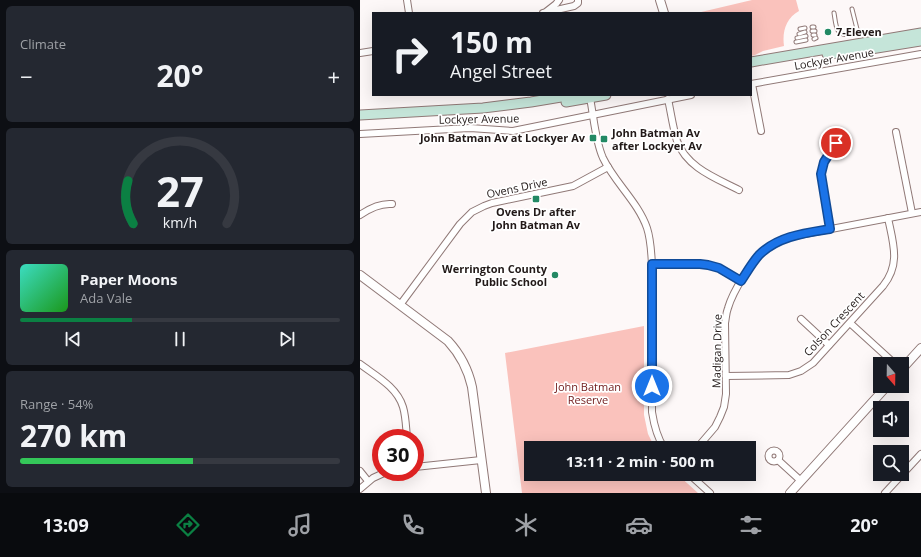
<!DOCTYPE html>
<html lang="en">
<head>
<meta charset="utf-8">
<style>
	body { margin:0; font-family:"Open Sans",sans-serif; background:#242831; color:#f1f3f6; height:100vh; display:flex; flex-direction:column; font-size:15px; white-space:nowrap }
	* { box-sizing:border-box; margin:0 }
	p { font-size:13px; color:#9ea1a6 }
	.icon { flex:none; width:22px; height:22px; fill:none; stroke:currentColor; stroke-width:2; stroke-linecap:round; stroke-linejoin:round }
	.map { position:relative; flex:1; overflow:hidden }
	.sheet { display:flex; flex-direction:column; gap:6px; padding:6px; background:#0d0f14; width:360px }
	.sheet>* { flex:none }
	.hud { position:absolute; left:12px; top:12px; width:380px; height:84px; border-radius:0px; box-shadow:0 4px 16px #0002; background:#171b24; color:#f1f3f6; overflow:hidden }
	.needle { width:26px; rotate:160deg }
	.tools { position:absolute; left:513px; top:357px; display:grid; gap:8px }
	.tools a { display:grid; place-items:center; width:36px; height:36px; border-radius:0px; background:#171b24; box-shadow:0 4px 16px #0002; font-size:20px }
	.speed { position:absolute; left:12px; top:429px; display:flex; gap:8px; font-size:20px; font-weight:700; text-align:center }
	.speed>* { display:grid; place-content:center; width:52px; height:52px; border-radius:50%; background:#171b24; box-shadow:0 4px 16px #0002; line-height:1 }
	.speed .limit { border:6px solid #d22; background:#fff; color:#111 }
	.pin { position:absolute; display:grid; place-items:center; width:34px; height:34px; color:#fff; margin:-17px; border:2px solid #fff; border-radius:50%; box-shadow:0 1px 4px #0007 }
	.me { position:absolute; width:44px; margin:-22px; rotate:0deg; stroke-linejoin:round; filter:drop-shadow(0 0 3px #0008) }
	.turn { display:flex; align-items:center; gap:14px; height:84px; padding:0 12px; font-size:18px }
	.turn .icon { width:52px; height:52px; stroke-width:2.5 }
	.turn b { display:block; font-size:28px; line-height:34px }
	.big { font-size:30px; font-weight:700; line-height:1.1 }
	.sheet .card { flex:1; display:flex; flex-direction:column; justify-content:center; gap:6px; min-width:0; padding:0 14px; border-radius:6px; background:#242831 }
	.sheet .dial { align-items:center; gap:0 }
	.dial svg { height:104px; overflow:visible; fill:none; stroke:#363941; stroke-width:7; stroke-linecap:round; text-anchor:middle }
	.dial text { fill:#f1f3f6; stroke:none }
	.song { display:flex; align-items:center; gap:12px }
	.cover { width:48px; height:48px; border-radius:6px; background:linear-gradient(135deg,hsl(170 70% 55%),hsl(120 70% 35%)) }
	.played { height:4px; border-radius:2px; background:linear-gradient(90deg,#0b8043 35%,#363941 35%) }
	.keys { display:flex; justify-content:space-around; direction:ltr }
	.heat { display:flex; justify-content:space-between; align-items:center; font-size:22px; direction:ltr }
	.charge { height:6px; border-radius:3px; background:linear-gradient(90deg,#34c759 54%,#363941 0) }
	.trip { position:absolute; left:164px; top:441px; width:232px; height:40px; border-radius:0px; background:#171b24; box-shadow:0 4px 16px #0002; font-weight:700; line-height:40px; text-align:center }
	.dock { display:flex; height:64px; justify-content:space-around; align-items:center; background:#090b0e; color:#9ea1a6 }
	.dock .icon { width:28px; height:28px }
	.dock .selected { color:#0b8043 }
	.dock b { font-size:18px; color:#f1f3f6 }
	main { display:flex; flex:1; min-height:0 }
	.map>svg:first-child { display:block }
	.green { fill:#fac2bc }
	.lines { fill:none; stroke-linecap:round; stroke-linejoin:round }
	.service-casing { stroke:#907977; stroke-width:5 }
	.minor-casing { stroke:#907977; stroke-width:8 }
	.tertiary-casing { stroke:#907977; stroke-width:10 }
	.secondary-casing { stroke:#907977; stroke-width:11 }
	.service { stroke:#fff; stroke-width:3 }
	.minor { stroke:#fff; stroke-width:6 }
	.tertiary { stroke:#fff; stroke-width:8 }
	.secondary { stroke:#c5e5d9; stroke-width:9 }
	.route-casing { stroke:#114b97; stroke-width:10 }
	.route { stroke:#1a73e8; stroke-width:7 }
	.poi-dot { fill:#228964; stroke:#fff; stroke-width:1.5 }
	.labels { text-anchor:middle; stroke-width:3.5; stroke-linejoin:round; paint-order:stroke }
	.poi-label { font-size:11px; font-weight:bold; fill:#221918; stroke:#fff; text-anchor:start }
	.street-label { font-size:11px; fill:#221918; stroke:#fff }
	.park-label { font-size:11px; fill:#701b1b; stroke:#fff }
</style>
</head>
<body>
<main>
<section class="sheet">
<div class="card"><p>Climate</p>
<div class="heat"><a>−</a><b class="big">20°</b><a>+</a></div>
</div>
<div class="card dial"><svg viewBox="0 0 100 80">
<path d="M14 69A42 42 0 1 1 86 69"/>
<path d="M14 69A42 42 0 0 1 10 36" stroke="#0b8043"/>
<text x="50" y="56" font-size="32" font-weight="700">27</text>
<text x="50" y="72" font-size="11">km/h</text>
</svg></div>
<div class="card">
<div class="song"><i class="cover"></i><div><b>Paper Moons</b><p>Ada Vale</p></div></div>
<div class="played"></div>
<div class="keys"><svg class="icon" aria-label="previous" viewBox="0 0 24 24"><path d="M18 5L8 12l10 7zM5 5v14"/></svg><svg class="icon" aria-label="pause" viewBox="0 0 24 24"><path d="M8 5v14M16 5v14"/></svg><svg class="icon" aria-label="next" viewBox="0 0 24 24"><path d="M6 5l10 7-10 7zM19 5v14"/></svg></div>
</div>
<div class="card"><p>Range · 54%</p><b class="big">270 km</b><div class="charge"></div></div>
</section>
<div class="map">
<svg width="561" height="493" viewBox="0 0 561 493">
	<rect width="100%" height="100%" fill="#fdf8f8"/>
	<g class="green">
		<path d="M392 0H436L439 11C426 18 422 32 424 46L403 51 395 55 391 56V13H337Z"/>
		<polygon points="284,326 284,415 288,434 295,448 171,448 171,474 317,474 338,493 162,493 145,353"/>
	</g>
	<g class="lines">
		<g class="service-casing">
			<g id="service">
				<path d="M474 13C476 23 475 37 489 34 494 34 495 33 497 29L492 9"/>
				<polyline points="452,27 454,27"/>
				<polyline points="440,29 445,28"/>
				<polyline points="452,31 455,31"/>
				<polyline points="439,34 445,32"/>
				<polyline points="453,35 455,35"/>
				<polyline points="437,38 446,36"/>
				<polyline points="454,39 456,38"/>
				<polyline points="436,42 446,40"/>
			</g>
		</g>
		<g class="minor-casing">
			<g id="minor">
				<polyline points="47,0 49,13"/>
				<polyline points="187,11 196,4 199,0"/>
				<polyline points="183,13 214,6 218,3 218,0"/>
				<polyline points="0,53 13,51"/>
				<polyline points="391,84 561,54"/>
				<polyline points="392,84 401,131"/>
				<path d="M230 98C234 118 235 140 243 158 255 183 278 202 287 228 291 240 291 252 292 264V412C294 425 297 437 304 448"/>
				<path d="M308 99C311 113 313 128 317 141 327 168 356 178 379 190"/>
				<polyline points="536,132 552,213"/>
				<polyline points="0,134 110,128 153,131 331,95"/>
				<path d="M0 215C10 208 20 203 32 204"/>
				<polyline points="470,229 461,174 464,162 476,143"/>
				<polyline points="292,264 340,264 348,265 359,268 381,281"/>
				<polyline points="40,305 100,224 112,212 124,206 132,203 213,186 248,167"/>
				<polyline points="441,319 469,345"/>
				<polyline points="490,323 535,364"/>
				<path d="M0 364C16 376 37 387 43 407 46 417 46 428 47 438"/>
				<path d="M366 376 429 375 441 371 453 363 523 286C541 264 533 243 528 218"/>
				<path d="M337 448 355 427 360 417 364 407 366 394 365 323C366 318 366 313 368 308 373 291 391 262 405 250 412 244 420 240 429 237L561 212"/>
				<circle cx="414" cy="456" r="5.5"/>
				<polyline points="418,460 441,481"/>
				<polyline points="55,467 121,460"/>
				<polyline points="0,471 8,481"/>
				<polyline points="329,474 350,493"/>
				<polyline points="0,489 13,478 26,472"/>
				<polyline points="525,493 561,454"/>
			</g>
		</g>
		<g class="tertiary-casing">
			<g id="tertiary">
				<polyline points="300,0 304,13"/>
				<path d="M0 275 88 341C100 354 108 369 112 387L126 493"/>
				<polyline points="542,369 561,348"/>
				<polyline points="430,493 527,386"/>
			</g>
		</g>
		<g class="secondary-casing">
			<g id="secondary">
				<polyline points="467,54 492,52 561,41"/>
				<polyline points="391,62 561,33"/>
				<polyline points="206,102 246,95"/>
				<polyline points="0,115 123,108 171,102 213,95"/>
			</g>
		</g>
		<use href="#service" class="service"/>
		<use href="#minor" class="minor"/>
		<use href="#tertiary" class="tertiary"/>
		<use href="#secondary" class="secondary"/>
	</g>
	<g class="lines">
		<g class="route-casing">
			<path id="route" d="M292 386V264H340L348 265 359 268 381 281C387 272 392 263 399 255 418 236 445 233 470 229L461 174 464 162 476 143"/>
		</g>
		<use href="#route" class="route"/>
	</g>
	<g class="poi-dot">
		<circle cx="468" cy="32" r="4"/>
		<rect x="229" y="134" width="8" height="8" rx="2"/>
		<rect x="240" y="135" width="8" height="8" rx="2"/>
		<rect x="172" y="195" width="8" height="8" rx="2"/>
		<circle cx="195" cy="275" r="4"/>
	</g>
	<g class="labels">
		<g class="poi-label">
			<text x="476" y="36">7-Eleven</text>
			<text x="252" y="137">John Batman Av<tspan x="252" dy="13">after Lockyer Av</tspan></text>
			<text x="225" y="142" text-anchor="end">John Batman Av at Lockyer Av</text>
			<text x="176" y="216" text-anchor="middle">Ovens Dr after<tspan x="176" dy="13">John Batman Av</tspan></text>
			<text x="187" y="273" text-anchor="end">Werrington County<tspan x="187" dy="13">Public School</tspan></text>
		</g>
		<g class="street-label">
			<text transform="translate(474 59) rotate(-10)" y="4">Lockyer Avenue</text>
			<text transform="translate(119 119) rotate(-1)" y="4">Lockyer Avenue</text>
			<text transform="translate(157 188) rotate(-12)" y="4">Ovens Drive</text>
			<text transform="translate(474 324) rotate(-47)" y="4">Colson Crescent</text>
			<text transform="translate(357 351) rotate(-89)" y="4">Madigan Drive</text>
		</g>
		<g class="park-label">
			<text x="228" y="391">John Batman<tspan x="228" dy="13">Reserve</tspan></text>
		</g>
	</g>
</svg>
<div class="tools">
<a><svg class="needle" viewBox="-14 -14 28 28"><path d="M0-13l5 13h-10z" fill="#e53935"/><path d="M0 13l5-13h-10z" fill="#9ea1a6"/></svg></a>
<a><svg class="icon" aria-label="sound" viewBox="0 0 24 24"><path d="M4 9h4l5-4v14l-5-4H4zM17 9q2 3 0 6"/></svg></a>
<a><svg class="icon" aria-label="search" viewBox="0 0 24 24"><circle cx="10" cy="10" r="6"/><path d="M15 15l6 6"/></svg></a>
</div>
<div class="speed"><div class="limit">30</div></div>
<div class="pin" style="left:476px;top:143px;background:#d93025"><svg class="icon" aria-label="arrive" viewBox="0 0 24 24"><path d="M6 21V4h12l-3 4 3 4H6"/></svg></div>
<svg class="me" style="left:292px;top:386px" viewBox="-20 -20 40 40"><circle r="17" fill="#1a73e8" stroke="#fff" stroke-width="3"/><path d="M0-11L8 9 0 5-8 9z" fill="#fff"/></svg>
<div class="trip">13:11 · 2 min · 500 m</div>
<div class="hud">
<div class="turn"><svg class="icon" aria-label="right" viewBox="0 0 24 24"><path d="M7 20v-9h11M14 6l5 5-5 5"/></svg><div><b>150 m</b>Angel Street</div></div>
</div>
</div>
</main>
<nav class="dock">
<b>13:09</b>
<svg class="icon selected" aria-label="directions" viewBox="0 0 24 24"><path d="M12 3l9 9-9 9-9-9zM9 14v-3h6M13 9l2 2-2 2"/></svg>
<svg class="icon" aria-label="music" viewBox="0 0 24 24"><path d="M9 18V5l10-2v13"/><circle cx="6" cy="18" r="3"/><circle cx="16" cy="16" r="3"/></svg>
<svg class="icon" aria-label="phone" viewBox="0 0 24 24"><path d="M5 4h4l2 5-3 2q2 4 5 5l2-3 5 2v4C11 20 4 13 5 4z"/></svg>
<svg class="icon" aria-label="climate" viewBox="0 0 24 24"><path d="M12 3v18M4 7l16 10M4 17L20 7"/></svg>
<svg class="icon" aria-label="car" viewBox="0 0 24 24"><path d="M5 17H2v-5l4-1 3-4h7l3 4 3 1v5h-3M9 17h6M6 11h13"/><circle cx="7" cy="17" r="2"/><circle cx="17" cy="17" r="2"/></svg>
<svg class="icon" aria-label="filters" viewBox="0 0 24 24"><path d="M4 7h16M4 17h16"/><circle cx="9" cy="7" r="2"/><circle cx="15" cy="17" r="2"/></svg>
<b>20°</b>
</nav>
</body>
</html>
